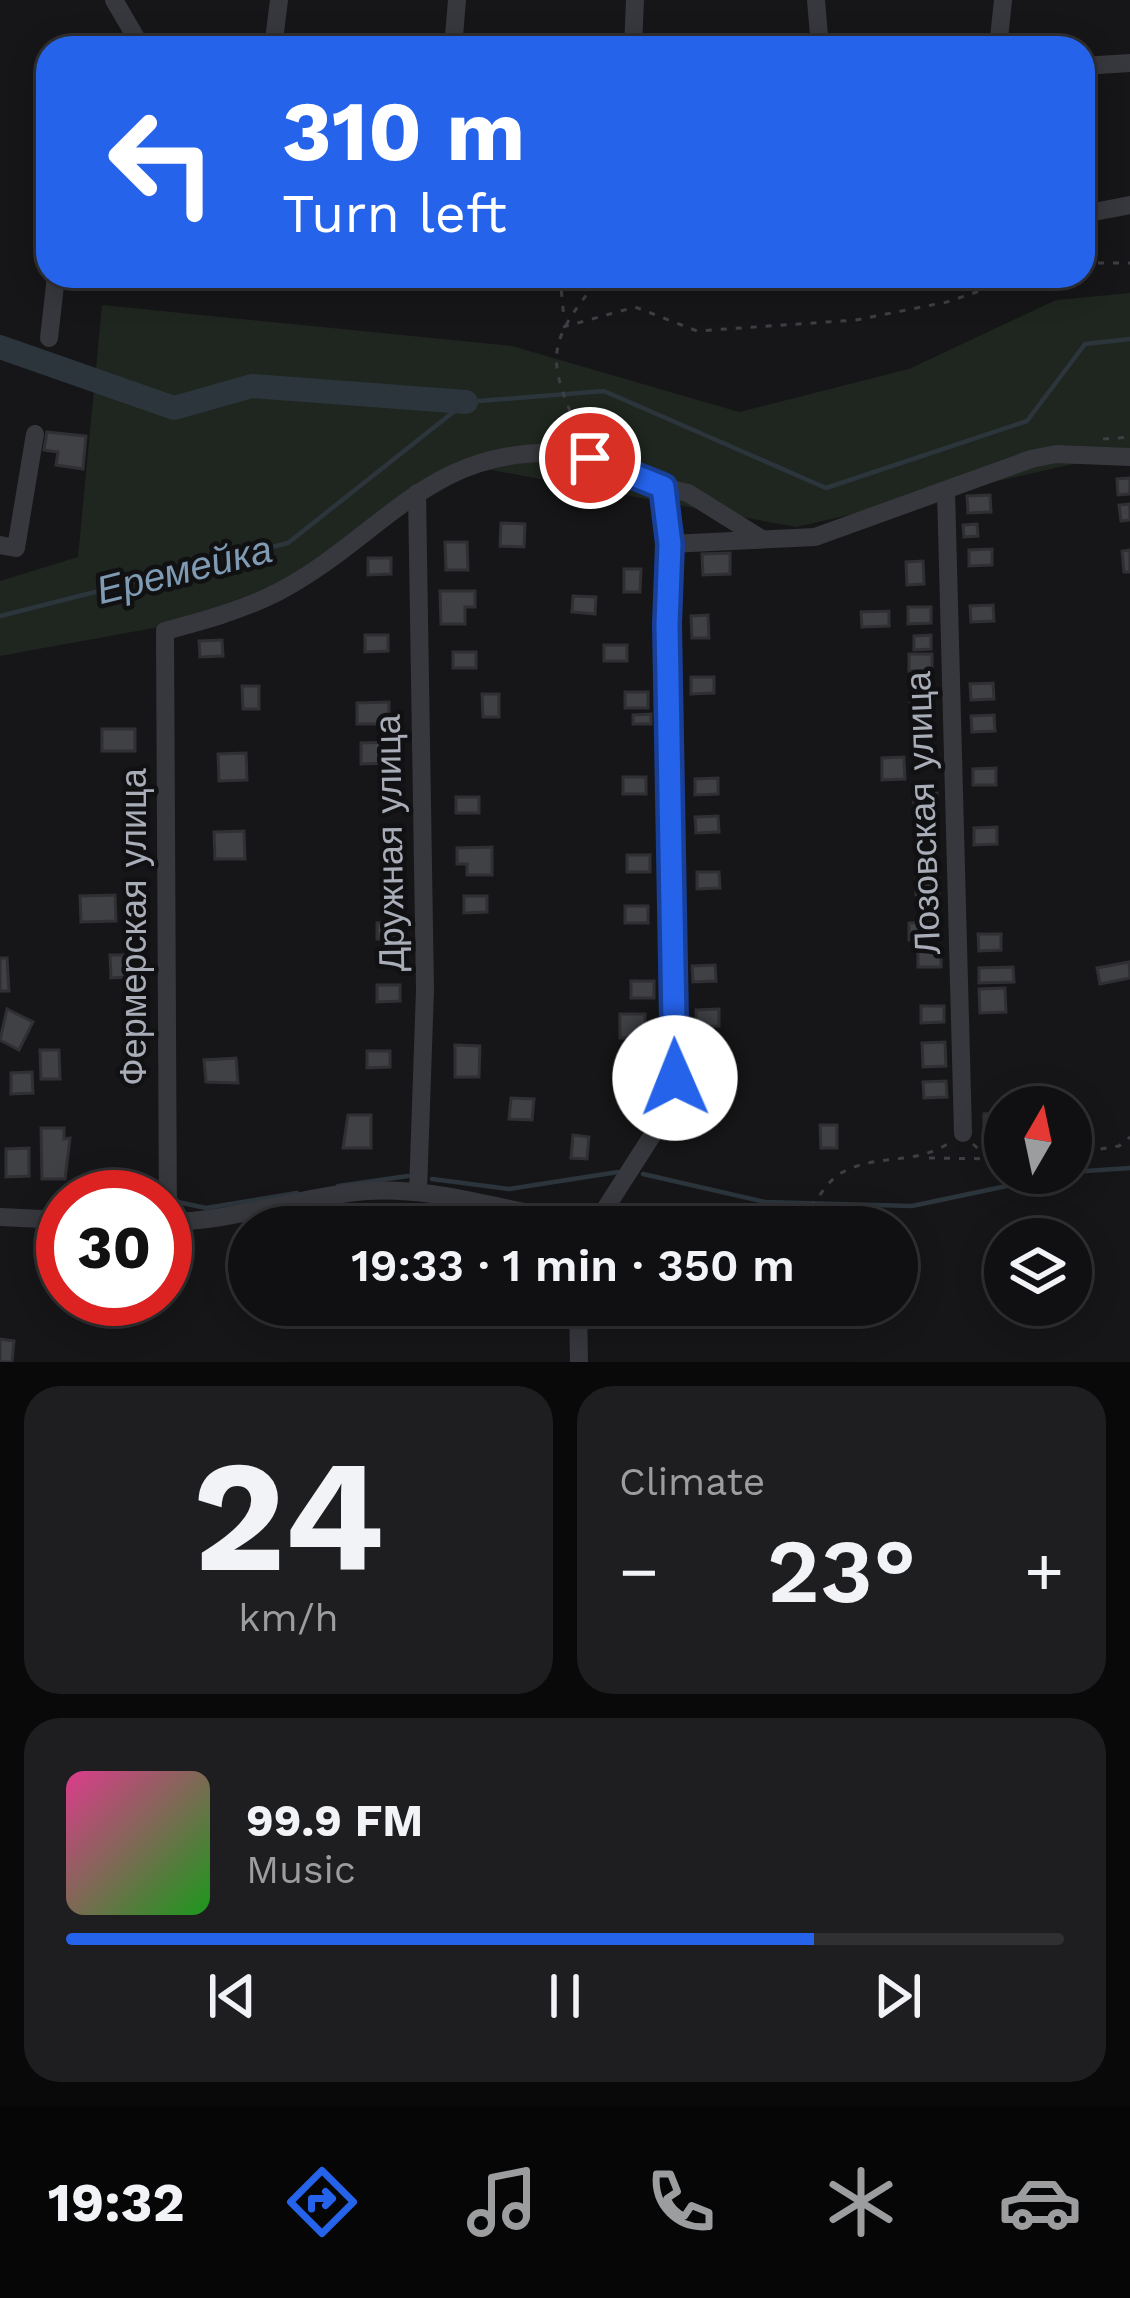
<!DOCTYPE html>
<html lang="en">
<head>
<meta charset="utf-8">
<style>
	body { margin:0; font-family:"Work Sans",sans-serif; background:#1e1e20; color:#f1f3f6; height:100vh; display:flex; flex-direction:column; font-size:45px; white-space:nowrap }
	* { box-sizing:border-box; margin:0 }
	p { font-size:39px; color:#9c9d9f }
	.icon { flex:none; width:66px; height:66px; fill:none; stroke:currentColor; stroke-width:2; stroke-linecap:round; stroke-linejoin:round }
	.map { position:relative; height:1362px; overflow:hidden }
	.panel { display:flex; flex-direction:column; gap:24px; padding:24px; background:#09090a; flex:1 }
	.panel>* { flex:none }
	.guide { position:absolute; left:36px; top:36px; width:1059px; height:252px; border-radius:36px; box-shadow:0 6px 30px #0003,0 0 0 3px #303032; background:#2563eb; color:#fff; overflow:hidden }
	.needle { width:78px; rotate:9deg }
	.fabs { position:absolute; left:984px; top:1086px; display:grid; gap:24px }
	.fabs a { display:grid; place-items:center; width:108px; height:108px; border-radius:50%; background:#101012; box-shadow:0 6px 30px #0003,0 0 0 3px #303032; font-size:60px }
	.speed { position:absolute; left:36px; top:1170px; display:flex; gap:24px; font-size:60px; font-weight:700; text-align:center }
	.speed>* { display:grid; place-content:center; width:156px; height:156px; border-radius:50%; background:#101012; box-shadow:0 6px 30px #0003,0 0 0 3px #303032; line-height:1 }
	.speed .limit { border:18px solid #d22; background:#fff; color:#111 }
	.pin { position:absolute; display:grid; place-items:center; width:102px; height:102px; color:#fff; margin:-51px; border:6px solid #fff; border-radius:50%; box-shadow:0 3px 12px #0007 }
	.me { position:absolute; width:132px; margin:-66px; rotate:359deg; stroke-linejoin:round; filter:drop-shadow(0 0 9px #0008) }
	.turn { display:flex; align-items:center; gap:42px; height:252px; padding:0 48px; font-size:54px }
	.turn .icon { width:156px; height:156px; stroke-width:2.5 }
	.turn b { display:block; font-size:84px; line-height:102px }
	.big { font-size:90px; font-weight:600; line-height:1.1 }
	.panel .widget { flex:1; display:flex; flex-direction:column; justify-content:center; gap:18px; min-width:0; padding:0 42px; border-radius:36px; background:#1e1e20 }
	.panel .dial { align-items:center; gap:0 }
	.dial b { font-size:156px; line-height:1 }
	.song { display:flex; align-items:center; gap:36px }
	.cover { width:144px; height:144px; border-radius:18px; background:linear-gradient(135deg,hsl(330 70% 55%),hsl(120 70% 35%)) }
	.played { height:12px; border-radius:6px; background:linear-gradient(90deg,#2563eb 75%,#303032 75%) }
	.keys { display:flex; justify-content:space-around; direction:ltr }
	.heat { display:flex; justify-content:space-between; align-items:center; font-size:66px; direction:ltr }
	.panel .tiles { flex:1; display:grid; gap:24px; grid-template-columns:1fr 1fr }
	.widget:last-child { grid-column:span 2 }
	.trip { position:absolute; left:228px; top:1206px; width:690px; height:120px; border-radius:60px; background:#101012; box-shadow:0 6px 30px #0003,0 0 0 3px #303032; font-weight:600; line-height:120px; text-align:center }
	.tabs { display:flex; height:192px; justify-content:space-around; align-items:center; background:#060607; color:#9c9d9f }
	.tabs .icon { width:84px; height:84px }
	.tabs .selected { color:#2563eb }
	.tabs b { font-size:54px; color:#f1f3f6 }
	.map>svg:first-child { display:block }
	.green { fill:#1e261f }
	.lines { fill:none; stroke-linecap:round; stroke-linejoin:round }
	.stream { stroke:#2c353c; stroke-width:4.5 }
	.river { stroke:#2c353c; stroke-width:24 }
	.building { fill:#404145; stroke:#303034; stroke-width:3 }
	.path { stroke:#3d3f44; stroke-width:3; stroke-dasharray:6 9; stroke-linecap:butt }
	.minor { stroke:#37383d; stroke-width:18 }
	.route-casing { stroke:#184099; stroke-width:30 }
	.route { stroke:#2563eb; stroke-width:21 }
	.labels { text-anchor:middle; stroke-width:9; stroke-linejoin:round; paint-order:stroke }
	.street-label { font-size:36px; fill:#a8adb8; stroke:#111113 }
	.water-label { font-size:39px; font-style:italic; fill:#7f9bb3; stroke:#111113 }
</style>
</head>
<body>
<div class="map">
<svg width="1130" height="1362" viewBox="0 0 1130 1362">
	<rect width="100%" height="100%" fill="#161618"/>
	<polygon class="green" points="1130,293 1130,451 796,527 481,468 280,583 170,625 0,656 0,581 78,557 102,305 512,346 739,412 909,369 1056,300"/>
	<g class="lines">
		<g class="stream">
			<polyline points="0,616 288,543 466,402 604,391 826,488 1027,421 1085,344 1130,339"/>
			<polyline points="1071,1172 1130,1168"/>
			<polyline points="643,1174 765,1202 912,1206 1068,1173"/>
			<polyline points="432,1179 509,1189 618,1172"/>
			<polyline points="338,1186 408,1176"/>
			<polyline points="173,1201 206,1208 297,1193"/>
		</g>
		<polyline class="river" points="0,347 174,408 252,386 466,402"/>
	</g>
	<g class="building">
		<polygon points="47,432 86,436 83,469 56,465 58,452 44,450"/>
		<polygon points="1130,478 1130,494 1118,495 1117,479"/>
		<polygon points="990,495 991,512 968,513 967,496"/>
		<polygon points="1130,504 1130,520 1121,521 1119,505"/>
		<polygon points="501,523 525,524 524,547 500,546"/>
		<polygon points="977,524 978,536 964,537 963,525"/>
		<polygon points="445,542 467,542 468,570 446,570"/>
		<polygon points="992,549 992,565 969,566 969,550"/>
		<polygon points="1130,550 1130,572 1124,572 1122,551"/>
		<polygon points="730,553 730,574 703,575 702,554"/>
		<polygon points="368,558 391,558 391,574 368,575"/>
		<polygon points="923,561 924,584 907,585 906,562"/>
		<polygon points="624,569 641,569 640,592 624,592"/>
		<polygon points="440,591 475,591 475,607 465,607 465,624 441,624"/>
		<polygon points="573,596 596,597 595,614 572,612"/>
		<polygon points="993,605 994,621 971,622 970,606"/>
		<polygon points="908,607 931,607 931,623 908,624"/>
		<polygon points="889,611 889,626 862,627 861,612"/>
		<polygon points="708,615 709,638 692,638 691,616"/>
		<polygon points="365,635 388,635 388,651 365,652"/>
		<polygon points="931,635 931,649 914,650 914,636"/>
		<polygon points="222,640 223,656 200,657 199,641"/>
		<rect x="604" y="645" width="23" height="16"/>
		<rect x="453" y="652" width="23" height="16"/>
		<polygon points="909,654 932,654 932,670 909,671"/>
		<polygon points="691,677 714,677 714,693 691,694"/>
		<polygon points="993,683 994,699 971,700 970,684"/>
		<polygon points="242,686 259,686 259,709 243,709"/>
		<rect x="625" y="692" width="23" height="16"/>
		<polygon points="482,694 499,694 499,717 483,717"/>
		<polygon points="389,702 389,724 357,724 357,703"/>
		<polygon points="933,702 934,719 911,719 910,703"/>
		<polygon points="651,714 651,724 633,724 633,715"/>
		<polygon points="994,715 995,731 972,732 971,716"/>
		<rect x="102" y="729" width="33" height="22"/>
		<polygon points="388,742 389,763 361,764 361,743"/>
		<polygon points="246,753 247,780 219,781 218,754"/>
		<polygon points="904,757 905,779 882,780 882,758"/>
		<polygon points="996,768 996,785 973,785 973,769"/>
		<rect x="623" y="777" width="23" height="17"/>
		<polygon points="718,778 718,794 695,795 695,779"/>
		<polygon points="937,793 937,809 914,810 914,794"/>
		<rect x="456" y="797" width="23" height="16"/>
		<polygon points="718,816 719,832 696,833 695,817"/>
		<polygon points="997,827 997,844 974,845 974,828"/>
		<polygon points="244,831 245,859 215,859 214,832"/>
		<polygon points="492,847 492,875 467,875 467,864 457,864 457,848"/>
		<rect x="627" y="855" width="23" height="17"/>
		<polygon points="697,872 719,872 720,888 697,889"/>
		<polygon points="939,878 939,894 916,895 916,879"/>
		<polygon points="115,895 116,921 81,922 80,896"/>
		<polygon points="464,896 487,896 487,912 464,913"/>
		<rect x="625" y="906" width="23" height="17"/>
		<polygon points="400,922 400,939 377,939 377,923"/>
		<polygon points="932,922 932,939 909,940 909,923"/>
		<polygon points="978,934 1001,934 1001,950 979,951"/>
		<polygon points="941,950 941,967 918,967 918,951"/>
		<polygon points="110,955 127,955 127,977 111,978"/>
		<polygon points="0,958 7,958 9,991 0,991"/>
		<polygon points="1129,962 1130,978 1100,984 1097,968"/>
		<polygon points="715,965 716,981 693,982 692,966"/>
		<polygon points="1013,967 1014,982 979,983 979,968"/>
		<rect x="631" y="981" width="23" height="17"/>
		<polygon points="377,985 400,985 400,1001 377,1002"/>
		<polygon points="1005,988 1006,1012 980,1013 979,989"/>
		<polygon points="921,1006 944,1006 944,1022 921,1023"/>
		<polygon points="7,1009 33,1022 19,1050 0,1040"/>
		<polygon points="719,1009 719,1026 696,1027 696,1010"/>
		<rect x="620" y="1014" width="25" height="24"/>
		<polygon points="707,1040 707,1051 694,1051 693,1041"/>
		<polygon points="945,1042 946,1066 923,1067 922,1043"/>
		<polygon points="455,1045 480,1046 479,1077 455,1077"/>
		<polygon points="40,1050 59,1050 60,1079 41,1079"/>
		<polygon points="367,1051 390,1051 390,1067 367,1068"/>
		<polygon points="236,1058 238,1083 206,1082 204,1060"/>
		<polygon points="32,1072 33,1093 11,1094 11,1073"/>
		<rect x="695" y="1074" width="16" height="23"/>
		<polygon points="946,1081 947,1097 924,1098 923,1082"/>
		<polygon points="511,1098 534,1099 532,1120 509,1119"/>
		<polygon points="1005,1113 1005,1129 984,1130 984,1114"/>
		<polygon points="348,1115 371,1115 371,1148 343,1148"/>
		<polygon points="820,1125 837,1125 837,1148 821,1148"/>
		<polygon points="41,1128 64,1128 64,1139 70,1138 65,1179 42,1179"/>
		<polygon points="573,1135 589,1137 587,1159 571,1158"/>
		<polygon points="29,1148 29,1176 6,1177 6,1149"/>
		<polygon points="409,1213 441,1215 440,1227 408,1227"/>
		<rect x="590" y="1305" width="22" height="11"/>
		<rect x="691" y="1305" width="22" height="14"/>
		<polygon points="0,1339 14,1341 12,1362 0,1362"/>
	</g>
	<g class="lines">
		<g class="path">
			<polyline points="1083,263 1130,263"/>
			<polyline points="560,276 564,319"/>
			<polyline points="563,327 635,307 697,331 856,320 947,302 1024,276"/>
			<path d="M582 439C547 359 543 346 602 276"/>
			<polyline points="1103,439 1130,437"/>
			<polyline points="973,1144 989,1159"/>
			<polyline points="1071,1154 1119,1146 1130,1137"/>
			<polyline points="929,1158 1005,1159"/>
			<path d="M724 1223C749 1221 787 1226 807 1210 818 1200 826 1183 838 1175 876 1151 913 1168 952 1141"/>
		</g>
		<g class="minor">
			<polyline points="114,0 142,48"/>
			<polyline points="816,0 820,48"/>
			<polyline points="273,48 279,0"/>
			<polyline points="453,48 457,0"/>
			<polyline points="633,48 635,0"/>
			<polyline points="998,48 1003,0"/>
			<polyline points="1083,66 1130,63"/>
			<polyline points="1083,214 1130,205"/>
			<polyline points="892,276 893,276"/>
			<polyline points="49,338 56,276"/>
			<polyline points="663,487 688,493 762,539"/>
			<polyline points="946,491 963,1133"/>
			<polyline points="417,493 425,990 418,1191"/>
			<polyline points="670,544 815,537 1031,459 1056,454 1130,457"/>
			<polyline points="0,545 16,548 35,434"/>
			<polyline points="0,1217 63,1220"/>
			<polyline points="589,1220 711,1223"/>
			<path d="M165 1222C233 1222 299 1196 367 1191 437 1186 508 1213 578 1221"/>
			<path d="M168 1222 165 631C202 621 243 610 278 592 381 538 427 448 559 453 595 454 630 473 663 487L670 544 667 624 675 1078 666 1114 598 1220"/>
			<polyline points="578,1305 579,1362"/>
		</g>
	</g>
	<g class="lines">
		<g class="route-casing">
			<polyline id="route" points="590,458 663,487 670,544 667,624 675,1078"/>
		</g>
		<use href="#route" class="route"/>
	</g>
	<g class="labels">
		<g class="street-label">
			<text transform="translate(922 813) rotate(-92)" y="13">Лозовская улица</text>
			<text transform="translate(389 843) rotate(-91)" y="13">Дружная улица</text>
			<text transform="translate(133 927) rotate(-90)" y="13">Фермерская улица</text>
		</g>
		<g class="water-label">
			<text transform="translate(184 569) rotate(-14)" y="14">Еремейка</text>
		</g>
	</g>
</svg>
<div class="fabs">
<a><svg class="needle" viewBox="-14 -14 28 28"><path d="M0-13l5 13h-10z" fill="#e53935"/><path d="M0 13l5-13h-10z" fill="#9c9d9f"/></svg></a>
<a><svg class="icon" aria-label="layers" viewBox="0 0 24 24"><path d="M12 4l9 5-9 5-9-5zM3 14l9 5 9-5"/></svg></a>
</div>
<div class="speed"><div class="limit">30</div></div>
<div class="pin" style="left:590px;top:458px;background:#d93025"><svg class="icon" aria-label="arrive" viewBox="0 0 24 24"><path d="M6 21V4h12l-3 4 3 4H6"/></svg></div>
<svg class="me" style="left:675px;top:1078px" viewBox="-20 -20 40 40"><circle r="19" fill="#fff"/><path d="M0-13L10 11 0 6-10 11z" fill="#2563eb"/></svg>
<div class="trip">19:33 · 1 min · 350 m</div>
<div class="guide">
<div class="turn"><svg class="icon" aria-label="left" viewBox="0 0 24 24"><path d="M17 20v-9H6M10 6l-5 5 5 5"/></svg><div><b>310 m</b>Turn left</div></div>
</div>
</div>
<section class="panel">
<div class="tiles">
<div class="widget dial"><b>24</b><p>km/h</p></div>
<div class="widget"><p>Climate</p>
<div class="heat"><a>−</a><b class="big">23°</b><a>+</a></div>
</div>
<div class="widget">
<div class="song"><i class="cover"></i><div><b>99.9 FM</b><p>Music</p></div></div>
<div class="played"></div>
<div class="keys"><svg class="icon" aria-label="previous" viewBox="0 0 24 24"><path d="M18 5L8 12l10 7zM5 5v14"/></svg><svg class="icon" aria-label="pause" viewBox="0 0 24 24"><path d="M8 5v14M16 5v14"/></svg><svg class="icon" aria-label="next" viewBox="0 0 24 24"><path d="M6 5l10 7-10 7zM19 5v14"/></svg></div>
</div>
</div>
</section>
<nav class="tabs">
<b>19:32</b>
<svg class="icon selected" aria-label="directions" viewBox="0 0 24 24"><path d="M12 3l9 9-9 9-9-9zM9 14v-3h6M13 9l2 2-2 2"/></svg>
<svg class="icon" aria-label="music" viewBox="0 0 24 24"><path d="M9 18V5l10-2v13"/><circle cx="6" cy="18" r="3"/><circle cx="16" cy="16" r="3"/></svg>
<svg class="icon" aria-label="phone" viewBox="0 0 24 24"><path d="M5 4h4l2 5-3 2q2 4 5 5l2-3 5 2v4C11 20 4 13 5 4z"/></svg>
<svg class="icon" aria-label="climate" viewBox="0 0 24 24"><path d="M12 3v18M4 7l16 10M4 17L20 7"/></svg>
<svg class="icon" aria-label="car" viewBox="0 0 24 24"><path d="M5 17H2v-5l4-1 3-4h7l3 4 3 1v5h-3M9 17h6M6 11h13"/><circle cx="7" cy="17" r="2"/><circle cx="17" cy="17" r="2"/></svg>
</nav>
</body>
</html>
